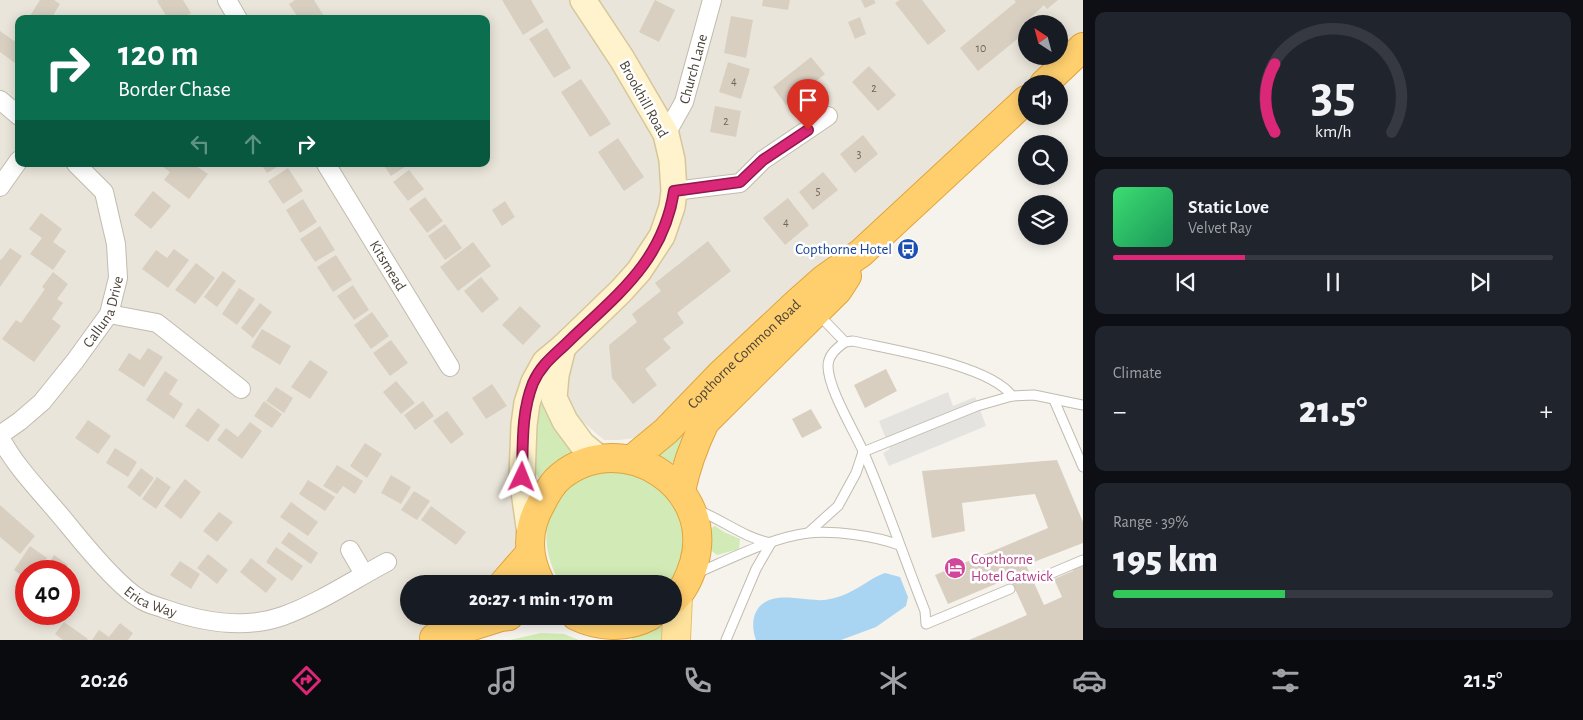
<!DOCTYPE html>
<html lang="en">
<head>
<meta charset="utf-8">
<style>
	body { margin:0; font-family:"Alegreya Sans",sans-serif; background:#20242c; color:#f1f3f6; height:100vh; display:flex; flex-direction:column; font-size:19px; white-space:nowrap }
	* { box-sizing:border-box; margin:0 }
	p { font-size:16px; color:#9ea1a6 }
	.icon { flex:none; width:28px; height:28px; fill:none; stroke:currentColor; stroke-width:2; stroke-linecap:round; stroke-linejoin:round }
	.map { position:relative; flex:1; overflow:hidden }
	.sheet { display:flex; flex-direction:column; gap:12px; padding:12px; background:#0d0f14; width:500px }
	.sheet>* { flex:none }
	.hud { position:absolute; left:15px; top:15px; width:475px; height:152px; border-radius:10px; box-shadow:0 2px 12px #0003; background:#0b6e4f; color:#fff; overflow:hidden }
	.needle { width:32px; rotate:324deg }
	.buttons { position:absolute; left:1018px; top:15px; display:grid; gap:10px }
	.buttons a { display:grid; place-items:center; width:50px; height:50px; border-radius:50%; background:#171b24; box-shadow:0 2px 12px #0003; font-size:25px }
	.speed { position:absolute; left:15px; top:560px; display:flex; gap:10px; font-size:25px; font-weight:700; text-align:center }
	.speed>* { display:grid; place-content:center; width:65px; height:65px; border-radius:50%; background:#171b24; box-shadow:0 2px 12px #0003; line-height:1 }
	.speed .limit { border:8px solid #d22; background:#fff; color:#111 }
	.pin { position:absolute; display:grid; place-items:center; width:42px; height:42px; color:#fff; margin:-51px -21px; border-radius:50% 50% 50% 0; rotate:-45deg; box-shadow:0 0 5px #0007 }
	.pin .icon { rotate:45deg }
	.me { position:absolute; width:55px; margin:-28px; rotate:2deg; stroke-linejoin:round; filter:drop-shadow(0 0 4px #0008) }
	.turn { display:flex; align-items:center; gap:18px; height:105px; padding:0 20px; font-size:22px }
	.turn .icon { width:65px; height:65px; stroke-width:2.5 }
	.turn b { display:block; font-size:35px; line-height:42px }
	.lanes { display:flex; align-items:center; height:48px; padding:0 20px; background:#0003; justify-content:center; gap:25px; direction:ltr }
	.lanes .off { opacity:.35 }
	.big { font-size:38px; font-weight:800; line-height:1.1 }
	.sheet .tile { flex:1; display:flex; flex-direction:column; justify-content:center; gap:8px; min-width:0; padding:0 18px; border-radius:10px; background:#20242c }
	.sheet .dial { align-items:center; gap:0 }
	.dial svg { height:130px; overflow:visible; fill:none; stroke:#363941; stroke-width:7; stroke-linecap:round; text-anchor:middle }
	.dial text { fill:#f1f3f6; stroke:none }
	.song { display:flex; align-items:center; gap:15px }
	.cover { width:60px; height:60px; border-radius:8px; background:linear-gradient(135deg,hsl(140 70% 55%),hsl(150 70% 35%)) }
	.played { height:5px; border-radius:2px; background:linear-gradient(90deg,#db2777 30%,#363941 30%) }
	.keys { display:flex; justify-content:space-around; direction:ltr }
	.heat { display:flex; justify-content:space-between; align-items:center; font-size:28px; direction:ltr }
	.charge { height:8px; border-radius:4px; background:linear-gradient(90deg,#34c759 39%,#363941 0) }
	.trip { position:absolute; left:400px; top:575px; width:282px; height:50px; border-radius:25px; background:#171b24; box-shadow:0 2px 12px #0003; font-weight:800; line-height:50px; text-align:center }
	.menu { display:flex; height:80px; justify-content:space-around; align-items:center; background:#090b0e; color:#9ea1a6 }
	.menu .icon { width:35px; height:35px }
	.menu .selected { color:#db2777 }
	.menu b { font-size:22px; color:#f1f3f6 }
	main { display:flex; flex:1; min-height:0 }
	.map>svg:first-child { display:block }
	.residential { fill:#eae5da; fill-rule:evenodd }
	.green { fill:#d2eab5 }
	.parking { fill:#e5e3e0 }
	.water { fill:#a9d4f2 }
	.building { fill:#d8cfc1 }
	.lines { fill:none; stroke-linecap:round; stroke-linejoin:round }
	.lane-casing { stroke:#c2bbae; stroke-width:11 }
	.street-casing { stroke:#c2bbae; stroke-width:20 }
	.secondary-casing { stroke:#d6c79b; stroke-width:28 }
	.primary-casing { stroke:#e6c16a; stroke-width:30 }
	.highway-casing { stroke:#e0a43c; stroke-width:30 }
	.lane { stroke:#fff; stroke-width:9 }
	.street { stroke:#fff; stroke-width:18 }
	.secondary { stroke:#fff3cd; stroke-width:25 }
	.primary { stroke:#ffe39c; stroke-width:28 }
	.highway { stroke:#ffcf6e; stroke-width:28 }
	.route-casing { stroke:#8e194d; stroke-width:12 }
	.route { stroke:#db2777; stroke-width:9 }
	.labels { text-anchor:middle; stroke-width:5; stroke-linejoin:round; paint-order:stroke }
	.number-label { font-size:12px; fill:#6e675b }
	.street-label { font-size:15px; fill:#4b4439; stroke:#fff }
	.transit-label { font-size:15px; fill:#164399; stroke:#fff; text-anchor:end }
	.hotel-label { font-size:15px; fill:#b23c85; stroke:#fff; text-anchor:start }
</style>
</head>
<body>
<main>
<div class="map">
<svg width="1083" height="640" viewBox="0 0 1083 640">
	<rect width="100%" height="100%" fill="#f6f3ec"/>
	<path class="residential" d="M0 0H1083V34L1059 56V24H1026V56H1058L793 295 660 423 635 438 619 440H604L570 411 563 370 534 382 530 534 503 584H409V616H463L431 640H0ZM19 19H486V164H19ZM26 571H69V614H26Z"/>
	<g class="green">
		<polygon points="731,373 677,460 669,464 655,456"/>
		<polygon points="544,392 578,451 558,463 539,478 534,470 534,406"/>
		<path d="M618 470C627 472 639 474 647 478 685 503 696 547 667 584H561C536 545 542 496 587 476 596 472 608 472 618 470Z"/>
		<polygon points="715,526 724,532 740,539 739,549 717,555 708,548 707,530"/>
		<polygon points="659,624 670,628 668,640 631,640 633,635"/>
		<polygon points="541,633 564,634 579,640 510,640"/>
	</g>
	<polygon class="parking" points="948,392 953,406 975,397 986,426 889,466 883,453 890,449 879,421"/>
	<path class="water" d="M885 573 900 577 908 597 906 606 876 627 841 640H756C753 631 752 623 755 614 766 589 798 600 818 600 825 601 834 598 841 596 858 590 870 578 885 573Z"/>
	<g class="building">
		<polygon points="40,0 54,0 60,4 51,19 28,19"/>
		<polygon points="159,0 183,0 191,13 182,19 168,19 157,1"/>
		<polygon points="295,0 314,0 325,18 299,19 289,4"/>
		<polygon points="502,0 531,0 544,22 523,35"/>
		<polygon points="655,0 675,10 659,42 639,32"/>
		<polygon points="763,0 790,0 788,10 762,6"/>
		<polygon points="861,0 874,0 876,3 865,8"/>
		<polygon points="900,0 922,0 946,31 928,45 895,3"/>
		<polygon points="1014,0 1058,0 1047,9 1044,5 1030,18 1034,24 1026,24 1026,32 978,71 960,48 1016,2"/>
		<polygon points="731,16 753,20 746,58 724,53"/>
		<polygon points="860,17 866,34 855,39 848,22"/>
		<polygon points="547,28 571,68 554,78 529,39"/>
		<polygon points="0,31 14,41 19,35 19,66 0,52"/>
		<polygon points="811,57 825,74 786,105 773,87"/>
		<polygon points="728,62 750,69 741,99 719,92"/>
		<polygon points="869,66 896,95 878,111 852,82"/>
		<polygon points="581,79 611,124 590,137 561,92"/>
		<polygon points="715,106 741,111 736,137 710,132"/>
		<polygon points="863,135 878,154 855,173 840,154"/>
		<polygon points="618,138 644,177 624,191 598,152"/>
		<polygon points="159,164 193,164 208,174 189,199 164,180 170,172"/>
		<polygon points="261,164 282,164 267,173"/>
		<polygon points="383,164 409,164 391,176"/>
		<polygon points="288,168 303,191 283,204 268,181"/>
		<polygon points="409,170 424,189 408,201 393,182"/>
		<polygon points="823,172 838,190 813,210 799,192"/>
		<polygon points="153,191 171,206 151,229 134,215"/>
		<polygon points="425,197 443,221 427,233 409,209"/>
		<polygon points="788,198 809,225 785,245 763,218"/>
		<polygon points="303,199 317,222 300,233 286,210"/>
		<polygon points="505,201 515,217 502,226 492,210"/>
		<polygon points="41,213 62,229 53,242 66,251 53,270 30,254 42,238 29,229"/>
		<polygon points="445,224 462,248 445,260 428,236"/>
		<polygon points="320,226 335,250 315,262 300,239"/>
		<polygon points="708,241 731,271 677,313 684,323 663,339 671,348 645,369 657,385 633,404 612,378 609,345 637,322 632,314 661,291 655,283"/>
		<polygon points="473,242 491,266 458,291 440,267"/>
		<polygon points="10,248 22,256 0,287 0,259 1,260"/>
		<polygon points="174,249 189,260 168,288 142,269 156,250 167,258"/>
		<polygon points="336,255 352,280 333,292 317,267"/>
		<polygon points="196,263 215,278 195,304 175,290"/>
		<polygon points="223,271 236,281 217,307 204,297"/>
		<polygon points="53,272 68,284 57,299 63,303 52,319 61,326 34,362 2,339 16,320 21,323 45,289 42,287"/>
		<polygon points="481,277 499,299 482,313 464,291"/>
		<polygon points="353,285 369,310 354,320 337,296"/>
		<polygon points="239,288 255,299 237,325 222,314"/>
		<polygon points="260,303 272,312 253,338 241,328"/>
		<polygon points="520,306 541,326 523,345 502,325"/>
		<polygon points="372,312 389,336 371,349 354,325"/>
		<polygon points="262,329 291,346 280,365 251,347"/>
		<polygon points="391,340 408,363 390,376 373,353"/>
		<polygon points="148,348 163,357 144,387 118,370 129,353 140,360"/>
		<polygon points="310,360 328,372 310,399 291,387"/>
		<polygon points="886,369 897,391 865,408 854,385"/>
		<polygon points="165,371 178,380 169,394 183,404 174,419 146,400"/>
		<polygon points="396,381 415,403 401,414 383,392"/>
		<polygon points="492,384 507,406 486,419 472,398"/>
		<polygon points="276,387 293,398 284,413 266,401"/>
		<polygon points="264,401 282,414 272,428 254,416"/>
		<polygon points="423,401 434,416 415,430 404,415"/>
		<polygon points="198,408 220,425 208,442 185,426"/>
		<polygon points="811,409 822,428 802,438 792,419"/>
		<polygon points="447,411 464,434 451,444 433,421"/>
		<polygon points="88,420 111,436 98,454 75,438"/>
		<polygon points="250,422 262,431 242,459 217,440 226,428 238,437"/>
		<polygon points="365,443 382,454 367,478 350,466"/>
		<polygon points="115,448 137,462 128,477 106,463"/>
		<polygon points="1057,460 1083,522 1083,543 1026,565 1044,605 1062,597 1054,579 1073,571 1073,568 1083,564 1083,640 969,640 1027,615 1010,578 948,604 935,575 1048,528 1035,494 962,503 965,531 932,538 922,471"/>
		<polygon points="337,465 363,481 355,494 343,486 337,494 323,486"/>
		<polygon points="141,468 154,478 140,497 127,487"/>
		<polygon points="391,475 411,487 401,504 381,493"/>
		<polygon points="157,477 171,487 156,509 142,499"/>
		<polygon points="185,479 201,492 181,519 164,506"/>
		<polygon points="308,480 335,497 325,511 299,494"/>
		<polygon points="414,491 430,501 417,520 401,510"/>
		<polygon points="291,502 318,522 308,536 280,517"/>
		<polygon points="0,505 35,536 20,554 0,537"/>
		<polygon points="431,506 466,532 456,545 421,520"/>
		<polygon points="219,512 233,522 217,542 203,531"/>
		<polygon points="289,532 318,553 311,564 281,543"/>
		<polygon points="30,546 47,558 38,571 26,571 26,579 14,570"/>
		<polygon points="276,547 303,566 292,581 266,562"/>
		<polygon points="208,554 228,570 217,584 197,568"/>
		<polygon points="54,555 68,565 63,571 44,571"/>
		<polygon points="251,558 277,579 266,593 240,572"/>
		<polygon points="180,561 200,574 191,589 170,575"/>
		<polygon points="64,622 88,639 87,640 63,640 55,634"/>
		<polygon points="120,623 133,633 128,640 92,640 99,630 109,637"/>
	</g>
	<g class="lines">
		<g class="lane-casing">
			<g id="lane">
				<path d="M817 313 845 342 853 341C892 350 990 365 1012 396"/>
				<path d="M845 342C837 348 828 355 828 366 828 388 853 429 863 451 886 503 904 558 925 611L926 624 1010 589"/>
				<polyline points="1054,400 1083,467"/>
				<path d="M697 510C722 519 744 538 771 543"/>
				<polyline points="808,533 838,506 856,473 863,452 977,406 1012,396 1034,395 1083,405"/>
				<path d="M695 574C730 559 770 538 808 533 832 530 876 536 899 545"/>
				<polyline points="1045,576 1083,560"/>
				<polyline points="726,640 756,569 771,543"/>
			</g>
		</g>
		<g class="street-casing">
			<g id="street">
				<polyline points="227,0 238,19"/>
				<polyline points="0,100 19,116"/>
				<path id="s1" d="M666 134 684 102 712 0"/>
				<path id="s2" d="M326 164 450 367"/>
				<polyline points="0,187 19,160"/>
				<polyline points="674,191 740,183 763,160 828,116"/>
				<polyline points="109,314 157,323 241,389"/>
				<path id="s3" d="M0 435 20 421 42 402 75 361 109 314 118 278 116 244 104 192 76 164"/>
				<path id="s4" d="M0 437C17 470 46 497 69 526 86 547 118 586 140 599 147 604 157 606 165 609 202 622 244 630 283 616 319 603 353 580 387 562"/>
				<polyline points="350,550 364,574"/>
			</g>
		</g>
		<g class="secondary-casing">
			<g id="secondary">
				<polyline points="563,347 556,375 554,398 565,421 582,444 600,459"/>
				<polyline points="530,534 522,477 524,425 527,403 534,382 545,362 563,347 621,291 639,271 662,236 672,207 674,191 672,160 666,134 622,59 583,0"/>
			</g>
		</g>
		<g class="primary-casing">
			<polyline id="primary" points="676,640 678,596"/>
		</g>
		<g class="highway-casing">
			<g id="highway">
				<polyline points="1044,84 1083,47"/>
				<path id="s5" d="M631 460 666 431 721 374 798 302 824 279 861 253 1026 100"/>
				<path d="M681 491C686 466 694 445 705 422L838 290 847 276"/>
				<polyline points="503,584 530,553"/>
				<path d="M541 584C527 558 526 530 541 504 546 494 552 483 561 476 623 427 716 486 694 563 690 576 684 590 674 599"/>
				<path d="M576 616C599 627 626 629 650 616"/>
				<polyline points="434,638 501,617 509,616"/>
			</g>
		</g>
		<use href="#lane" class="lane"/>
		<use href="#street" class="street"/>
		<use href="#secondary" class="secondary"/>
		<use href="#primary" class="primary"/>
		<use href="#highway" class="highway"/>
	</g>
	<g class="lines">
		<g class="route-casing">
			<path id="route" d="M522 477C523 446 521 413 533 383 542 363 555 355 570 340 618 294 663 261 674 191L740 182 763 160 808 130"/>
		</g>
		<use href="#route" class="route"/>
	</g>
	<defs>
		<g id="bus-disc" transform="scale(1.125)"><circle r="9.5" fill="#1a4fb4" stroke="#fff"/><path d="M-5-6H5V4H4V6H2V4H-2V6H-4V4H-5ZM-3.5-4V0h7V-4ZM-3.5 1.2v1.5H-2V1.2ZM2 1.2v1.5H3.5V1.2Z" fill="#fff"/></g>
		<g id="hotel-disc" transform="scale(1.125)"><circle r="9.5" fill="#d1479c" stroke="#fff"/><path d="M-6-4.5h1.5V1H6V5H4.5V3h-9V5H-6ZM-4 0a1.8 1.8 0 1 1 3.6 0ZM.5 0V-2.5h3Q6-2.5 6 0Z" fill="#fff"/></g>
	</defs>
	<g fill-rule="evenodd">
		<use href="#bus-disc" x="908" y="249"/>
		<use href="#hotel-disc" x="955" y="568"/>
	</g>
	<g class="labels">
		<g class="number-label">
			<text x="981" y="52">10</text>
			<text x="734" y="85">4</text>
			<text x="874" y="92">2</text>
			<text x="726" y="125">2</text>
			<text x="859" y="158">3</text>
			<text x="818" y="195">5</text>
			<text x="786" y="226">4</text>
		</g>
		<g class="street-label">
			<text dy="5" stroke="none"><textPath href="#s1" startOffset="71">Church Lane</textPath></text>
			<text transform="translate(644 99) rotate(61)" y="5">Brookhill Road</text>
			<text dy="5" stroke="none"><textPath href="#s2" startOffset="119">Kitsmead</textPath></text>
			<text dy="5" stroke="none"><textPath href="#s3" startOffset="164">Calluna Drive</textPath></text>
			<text dy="5" stroke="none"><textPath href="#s5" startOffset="155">Copthorne Common Road</textPath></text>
			<text dy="5" stroke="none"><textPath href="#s4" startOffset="226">Erica Way</textPath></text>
		</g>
		<g class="transit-label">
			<text x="892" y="254">Copthorne Hotel</text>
		</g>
		<g class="hotel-label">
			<text x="971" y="564">Copthorne<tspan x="971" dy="17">Hotel Gatwick</tspan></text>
		</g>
	</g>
</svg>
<div class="buttons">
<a><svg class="needle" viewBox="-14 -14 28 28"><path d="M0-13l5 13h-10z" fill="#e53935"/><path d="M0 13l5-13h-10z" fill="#9ea1a6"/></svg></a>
<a><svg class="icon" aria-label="sound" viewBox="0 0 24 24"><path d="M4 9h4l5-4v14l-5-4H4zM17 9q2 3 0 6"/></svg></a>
<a><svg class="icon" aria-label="search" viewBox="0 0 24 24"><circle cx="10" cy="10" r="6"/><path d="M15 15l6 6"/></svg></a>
<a><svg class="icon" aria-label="layers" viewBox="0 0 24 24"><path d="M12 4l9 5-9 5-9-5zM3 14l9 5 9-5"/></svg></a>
</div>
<div class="speed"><div class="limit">40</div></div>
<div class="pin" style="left:808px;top:130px;background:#d93025"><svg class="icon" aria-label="arrive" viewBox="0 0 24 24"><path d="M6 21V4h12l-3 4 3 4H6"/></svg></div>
<svg class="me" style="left:522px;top:477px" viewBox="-20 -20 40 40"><path d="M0-17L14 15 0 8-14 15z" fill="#db2777" stroke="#fff" stroke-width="4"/></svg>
<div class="trip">20:27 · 1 min · 170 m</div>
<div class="hud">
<div class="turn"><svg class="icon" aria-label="right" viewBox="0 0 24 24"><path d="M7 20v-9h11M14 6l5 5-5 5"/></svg><div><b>120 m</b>Border Chase</div></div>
<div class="lanes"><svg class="icon off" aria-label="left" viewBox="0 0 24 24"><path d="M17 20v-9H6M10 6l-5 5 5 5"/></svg><svg class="icon off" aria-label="ahead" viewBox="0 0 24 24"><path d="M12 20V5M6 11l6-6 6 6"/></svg><svg class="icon" aria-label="right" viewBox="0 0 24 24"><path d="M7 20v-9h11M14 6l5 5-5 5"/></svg></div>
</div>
</div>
<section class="sheet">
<div class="tile dial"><svg viewBox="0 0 100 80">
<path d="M14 69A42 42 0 1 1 86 69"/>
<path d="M14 69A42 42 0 0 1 14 27" stroke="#db2777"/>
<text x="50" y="56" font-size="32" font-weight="700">35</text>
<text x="50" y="72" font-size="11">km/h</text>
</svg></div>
<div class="tile">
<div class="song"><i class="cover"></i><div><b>Static Love</b><p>Velvet Ray</p></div></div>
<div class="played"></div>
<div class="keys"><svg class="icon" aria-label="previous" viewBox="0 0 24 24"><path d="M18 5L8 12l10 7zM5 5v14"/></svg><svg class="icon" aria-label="pause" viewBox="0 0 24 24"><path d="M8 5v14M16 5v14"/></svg><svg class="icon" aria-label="next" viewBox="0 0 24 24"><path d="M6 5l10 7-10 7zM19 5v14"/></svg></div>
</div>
<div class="tile"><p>Climate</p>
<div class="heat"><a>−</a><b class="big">21.5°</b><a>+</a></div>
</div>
<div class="tile"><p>Range · 39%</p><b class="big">195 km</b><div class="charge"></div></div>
</section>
</main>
<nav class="menu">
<b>20:26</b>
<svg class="icon selected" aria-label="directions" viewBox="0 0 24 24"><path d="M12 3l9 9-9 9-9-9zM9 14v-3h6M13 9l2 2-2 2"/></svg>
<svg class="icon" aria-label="music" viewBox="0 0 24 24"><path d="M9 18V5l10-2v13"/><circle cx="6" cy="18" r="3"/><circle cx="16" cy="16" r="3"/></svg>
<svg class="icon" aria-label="phone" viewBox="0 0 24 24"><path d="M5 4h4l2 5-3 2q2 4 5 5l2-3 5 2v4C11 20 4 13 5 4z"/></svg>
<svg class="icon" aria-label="climate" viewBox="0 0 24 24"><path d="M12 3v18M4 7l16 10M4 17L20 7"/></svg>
<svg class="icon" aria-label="car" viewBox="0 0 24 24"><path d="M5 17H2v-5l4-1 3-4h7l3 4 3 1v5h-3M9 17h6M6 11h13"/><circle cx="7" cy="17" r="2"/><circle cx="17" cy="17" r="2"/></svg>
<svg class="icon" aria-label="filters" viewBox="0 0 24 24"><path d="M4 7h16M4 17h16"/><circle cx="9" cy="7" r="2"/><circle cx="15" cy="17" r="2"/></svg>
<b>21.5°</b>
</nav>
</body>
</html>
